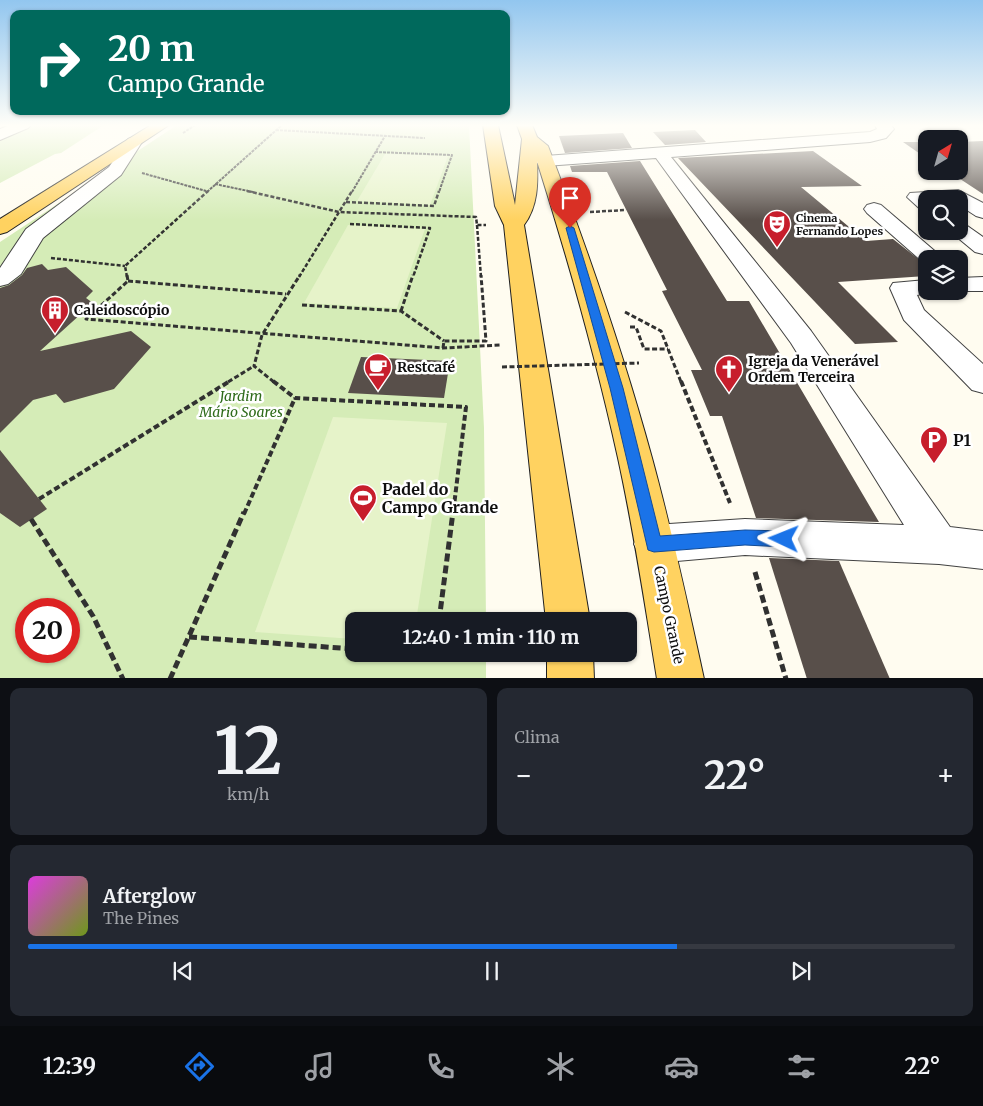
<!DOCTYPE html>
<html lang="pt">
<head>
<meta charset="utf-8">
<style>
	body { margin:0; font-family:Merriweather,serif; background:#242831; color:#f1f3f6; height:100vh; display:flex; flex-direction:column; font-size:19px; white-space:nowrap }
	* { box-sizing:border-box; margin:0 }
	p { font-size:16px; color:#9ea1a6 }
	.icon { flex:none; width:28px; height:28px; fill:none; stroke:currentColor; stroke-width:2; stroke-linecap:round; stroke-linejoin:round }
	.map { position:relative; height:678px; overflow:hidden }
	.details { display:flex; flex-direction:column; gap:10px; padding:10px; background:#0d0f14; flex:1 }
	.details>* { flex:none }
	.guide { position:absolute; left:10px; top:10px; width:500px; height:105px; border-radius:10px; box-shadow:0 1px 4px #0004; background:#00695c; color:#fff; overflow:hidden }
	.needle { width:32px; rotate:37deg }
	.controls { position:absolute; left:918px; top:130px; display:grid; gap:10px }
	.controls a { display:grid; place-items:center; width:50px; height:50px; border-radius:10px; background:#171b24; box-shadow:0 1px 4px #0004; font-size:25px }
	.speed { position:absolute; left:15px; top:598px; display:flex; gap:10px; font-size:25px; font-weight:700; text-align:center }
	.speed>* { display:grid; place-content:center; width:65px; height:65px; border-radius:50%; background:#171b24; box-shadow:0 1px 4px #0004; line-height:1 }
	.speed .limit { border:8px solid #d22; background:#fff; color:#111 }
	.pin { position:absolute; display:grid; place-items:center; width:42px; height:42px; color:#fff; margin:-51px -21px; border-radius:50% 50% 50% 0; rotate:-45deg; box-shadow:0 0 5px #0007 }
	.pin .icon { rotate:45deg }
	.me { position:absolute; width:55px; margin:-28px; rotate:272deg; stroke-linejoin:round; filter:drop-shadow(0 0 4px #0008) }
	.turn { display:flex; align-items:center; gap:18px; height:105px; padding:0 15px; font-size:22px }
	.turn .icon { width:65px; height:65px; stroke-width:2.5 }
	.turn b { display:block; font-size:35px; line-height:42px }
	.big { font-size:38px; font-weight:700; line-height:1.1 }
	.details .card { flex:1; display:flex; flex-direction:column; justify-content:center; gap:8px; min-width:0; padding:0 18px; border-radius:10px; background:#242831 }
	.details .dial { align-items:center; gap:0 }
	.dial b { font-size:65px; line-height:1 }
	.song { display:flex; align-items:center; gap:15px }
	.cover { width:60px; height:60px; border-radius:8px; background:linear-gradient(135deg,hsl(300 70% 55%),hsl(80 70% 35%)) }
	.played { height:5px; border-radius:2px; background:linear-gradient(90deg,#1a73e8 70%,#363941 70%) }
	.keys { display:flex; justify-content:space-around; direction:ltr }
	.heat { display:flex; justify-content:space-between; align-items:center; font-size:28px; direction:ltr }
	.details .tiles { flex:1; display:grid; gap:10px; grid-template-columns:1fr 1fr }
	.card:last-child { grid-column:span 2 }
	.trip { position:absolute; left:345px; top:612px; width:292px; height:50px; border-radius:10px; background:#171b24; box-shadow:0 1px 4px #0004; font-weight:700; line-height:50px; text-align:center }
	.dock { display:flex; height:80px; justify-content:space-around; align-items:center; background:#090b0e; color:#9ea1a6 }
	.dock .icon { width:35px; height:35px }
	.dock .active { color:#1a73e8 }
	.dock b { font-size:22px; color:#f1f3f6 }
	.map>svg:first-child { display:block }
	.green { fill:#d5ecb7; fill-rule:evenodd }
	.pitch { fill:#e6f3c9 }
	.building { fill:#584f4a }
	.lines { fill:none; stroke-linecap:round; stroke-linejoin:round }
	.minor-casing { stroke:#424242; stroke-width:2 }
	.major-casing { stroke:#202020; stroke-width:2 }
	.path-far4 { stroke:#313131; stroke-width:2; stroke-dasharray:3 1; stroke-linecap:butt }
	.path-far3 { stroke:#313131; stroke-width:2.5; stroke-dasharray:4 2; stroke-linecap:butt }
	.path-far2 { stroke:#313131; stroke-width:3; stroke-dasharray:5 2.5; stroke-linecap:butt }
	.path-far1 { stroke:#313131; stroke-width:4; stroke-dasharray:6 3; stroke-linecap:butt }
	.path { stroke:#313131; stroke-width:5; stroke-dasharray:8 4; stroke-linecap:butt }
	.minor { fill:#fff; fill-rule:evenodd }
	.major { fill:#ffd260; fill-rule:evenodd }
	.path-bridge { stroke:#313131; stroke-width:3; stroke-dasharray:5 2.5; stroke-linecap:butt }
	.route { fill:#1a73e8; stroke:#114b97 }
	.labels { text-anchor:middle; stroke-width:5; stroke-linejoin:round; paint-order:stroke }
	.far-poi-label { font-size:11px; font-weight:bold; fill:#0f0f0f; stroke:#fff; text-anchor:start }
	.poi-label { font-size:14px; font-weight:bold; fill:#0f0f0f; stroke:#fff; text-anchor:start }
	.park-label { font-size:14px; font-style:italic; fill:#2e6b1a; stroke:#fff }
	.street-label { font-size:14px; fill:#0f0f0f; stroke:#fff }
	.near-poi-label { font-size:16px; font-weight:bold; fill:#0f0f0f; stroke:#fff; text-anchor:start }
</style>
</head>
<body>
<div class="map">
<svg width="983" height="679" viewBox="0 0 983 679">
	<rect width="100%" height="100%" fill="#fffcf0"/>
	<g class="green">
		<polygon points="36,125 104,125 61,153 55,154 0,183 0,141"/>
		<path d="M177 125H469L484 428 486 621H354V654H486V678H0V242ZM26 609H69V651H26Z"/>
	</g>
	<g class="pitch">
		<polygon points="385,154 448,156 430,205 357,201"/>
		<polygon points="348,225 425,229 397,308 304,303"/>
		<polygon points="333,417 447,423 416,621 354,621 354,639 255,632"/>
	</g>
	<g class="building">
		<polygon points="695,130 706,142 665,145 653,132"/>
		<polygon points="623,133 632,148 565,153 559,136"/>
		<polygon points="983,141 983,194 948,171 959,171 959,142"/>
		<polygon points="903,142 926,142 926,158"/>
		<polygon points="813,151 862,186 801,187 866,241 893,239 926,265 926,276 838,282 898,342 855,344 678,158"/>
		<polygon points="640,161 727,301 749,301 879,522 756,518 722,416 710,416 691,370 702,370 662,291 667,290 607,172 572,172 570,166"/>
		<polygon points="42,264 48,270 66,267 93,291 86,298 93,303 40,351 131,331 151,347 114,389 64,403 56,394 33,400 0,433 0,288 9,285 22,275 27,268"/>
		<polygon points="361,357 450,361 444,398 348,393"/>
		<polygon points="0,450 47,509 20,527 0,513"/>
		<polygon points="769,558 839,561 890,679 807,679"/>
	</g>
	<g class="lines">
		<g class="minor-casing">
			<g id="minor">
				<polygon points="10,125 31,125 28,128 0,140 0,129"/>
				<polygon points="875,125 891,125 894,129 886,138 870,142 671,157 811,331 950,527 983,531 983,569 939,564 745,555 654,563 640,557 634,544 640,531 654,525 745,519 904,525 791,343 656,158 545,166 539,165 536,161 539,157 545,156 870,132 877,129"/>
				<polygon points="134,137 142,142 121,175 43,238 21,274 8,284 0,286 0,268 26,229 109,167 128,139"/>
				<polygon points="958,190 983,203 983,218 976,216 959,205 959,199 926,199 926,210 919,208 907,197 910,193"/>
				<polygon points="874,203 881,205 944,259 926,259 925,264 867,213 864,209 867,205"/>
				<polygon points="959,223 966,225 983,237 983,254 975,252 952,233 950,231 959,231"/>
				<polygon points="983,277 983,291 955,291 959,291 959,278"/>
				<polygon points="926,280 926,291 935,291 917,295 924,310 983,364 983,393 972,390 904,320 890,288 893,283"/>
			</g>
		</g>
		<g class="major-casing">
			<g id="major">
				<polygon points="151,125 169,125 7,232 0,234 0,219"/>
				<path d="M483 125H498L515 205 522 139 517 125H532L537 137 548 146C587 248 623 352 652 458 672 531 688 605 704 679H657C645 605 634 531 618 458 596 358 568 259 537 161 538 184 538 206 524 225L590 621H546L504 225 495 206Z"/>
				<polygon points="547,654 593,654 594,679 547,679"/>
			</g>
		</g>
		<g class="path-far4">
			<polyline points="276,130 425,138"/>
			<polyline points="183,133 195,125"/>
			<polyline points="375,152 452,155 439,192"/>
			<polyline points="142,173 206,191"/>
			<polyline points="215,184 253,192"/>
			<polyline points="207,192 282,125"/>
			<polyline points="352,192 385,136"/>
		</g>
		<g class="path-far3">
			<polyline points="247,191 339,212 476,217 477,225 486,225"/>
			<polyline points="346,202 434,206 439,191"/>
			<polyline points="590,212 626,210"/>
			<polyline points="350,224 430,228 413,277"/>
			<polyline points="477,225 481,277"/>
			<polyline points="51,258 125,266"/>
			<polyline points="127,277 125,266 208,191"/>
			<polyline points="299,277 352,191"/>
		</g>
		<g class="path-far2">
			<polyline points="127,275 128,281 86,319 443,348 501,345"/>
			<polyline points="128,281 286,294"/>
			<polyline points="302,305 401,311 444,341"/>
			<polyline points="401,311 413,275"/>
			<polyline points="625,312 661,331 681,382"/>
			<polyline points="630,327 636,327 644,349 668,349"/>
			<polyline points="443,348 444,341 486,341 481,275"/>
			<polyline points="228,382 254,366"/>
			<polyline points="274,382 254,366 262,335 300,275"/>
		</g>
		<g class="path-far1">
			<polyline points="273,381 295,398 466,407 453,514"/>
			<polyline points="681,381 730,503"/>
			<polyline points="39,499 230,381"/>
			<polyline points="244,514 295,398"/>
		</g>
		<g class="path">
			<polyline points="31,519 93,616 123,679"/>
			<polyline points="755,572 786,679"/>
			<polyline points="439,621 453,512"/>
			<polyline points="189,637 354,649"/>
			<polyline points="424,654 435,654"/>
			<polyline points="170,679 244,512"/>
		</g>
		<use href="#minor" class="minor"/>
		<use href="#major" class="major"/>
		<polyline class="path-bridge" points="502,367 639,363"/>
	</g>
	<linearGradient id="sky" x2="0" y2="1"><stop stop-color="#92c6ef"/><stop offset="0.57" stop-color="#fffef8"/><stop offset="1" stop-color="#fffef8" stop-opacity="0"/></linearGradient>
	<rect width="983" height="220" fill="url(#sky)"/>
	<polygon class="route" points="570,226 574,228 623,388 660,536 745,530 784,531 789,533 792,539 789,544 784,547 745,545 654,552 648,550 610,388 566,228"/>
	<defs>
		<g id="theatre-pin" transform="scale(1.4375)"><path d="M0 17L-7.5 6A9.5 9.5 0 1 1 7.5 6Z" fill="#c71e2c" stroke="#fff"/><path d="M-5-5.5Q0-4 5-5.5V0Q5 5 0 6Q-5 5-5 0ZM-3.3-2.5H-1v1.5H-3.3ZM1-2.5H3.3v1.5H1ZM-2.8 1Q0 5.5 2.8 1Z" fill="#fff"/></g>
		<g id="building-pin" transform="scale(1.4375)"><path d="M0 17L-7.5 6A9.5 9.5 0 1 1 7.5 6Z" fill="#c71e2c" stroke="#fff"/><path d="M-4-6H4V6H1V3H-1V6H-4ZM-2.5-4.3h1.7v1.8h-1.7ZM.8-4.3h1.7v1.8H.8ZM-2.5-1h1.7V.8h-1.7ZM.8-1h1.7V.8H.8Z" fill="#fff"/></g>
		<g id="cafe-pin" transform="scale(1.4375)"><path d="M0 17L-7.5 6A9.5 9.5 0 1 1 7.5 6Z" fill="#c71e2c" stroke="#fff"/><path d="M-5.5-4.5H6V0H3Q3 3.5 0 3.5H-2.5Q-5.5 3.5-5.5 0ZM3-3.2v2h1.7v-2ZM-6 4.5H4V6H-6Z" fill="#fff"/></g>
		<g id="church-pin" transform="scale(1.4375)"><path d="M0 17L-7.5 6A9.5 9.5 0 1 1 7.5 6Z" fill="#c71e2c" stroke="#fff"/><path d="M-1.2-6h2.4v3.5h3.3v2.4h-3.3V6h-2.4V-.1h-3.3v-2.4h3.3Z" fill="#fff"/></g>
		<g id="parking-pin" transform="scale(1.4375)"><path d="M0 17L-7.5 6A9.5 9.5 0 1 1 7.5 6Z" fill="#c71e2c" stroke="#fff"/><path d="M-3.5-5.5H1a3.5 3.5 0 0 1 0 7H-1V5.5H-3.5ZM-1-3.4V-.6H.8a1.4 1.4 0 0 0 0-2.8Z" fill="#fff"/></g>
		<g id="stadium-pin" transform="scale(1.4375)"><path d="M0 17L-7.5 6A9.5 9.5 0 1 1 7.5 6Z" fill="#c71e2c" stroke="#fff"/><path d="M0-5a6.5 5 0 1 0 0 10a6.5 5 0 1 0 0-10ZM-3.5-1.8h7v3.6h-7Z" fill="#fff"/></g>
	</defs>
	<g fill-rule="evenodd">
		<use href="#theatre-pin" x="777" y="224"/>
		<use href="#building-pin" x="55" y="310"/>
		<use href="#cafe-pin" x="378" y="367"/>
		<use href="#church-pin" x="729" y="369"/>
		<use href="#parking-pin" x="934" y="440"/>
		<use href="#stadium-pin" x="363" y="498"/>
	</g>
	<g class="labels">
		<g class="far-poi-label">
			<text x="796" y="222">Cinema<tspan x="796" dy="13">Fernando Lopes</tspan></text>
		</g>
		<g class="poi-label">
			<text x="74" y="315">Caleidoscópio</text>
			<text x="748" y="366">Igreja da Venerável<tspan x="748" dy="16">Ordem Terceira</tspan></text>
			<text x="397" y="372">Restcafé</text>
		</g>
		<g class="park-label">
			<text x="241" y="401">Jardim<tspan x="241" dy="16">Mário Soares</tspan></text>
		</g>
		<g class="street-label">
			<text transform="translate(669 615) rotate(78)" y="5">Campo Grande</text>
		</g>
		<g class="near-poi-label">
			<text x="953" y="446">P1</text>
			<text x="382" y="495">Padel do<tspan x="382" dy="18">Campo Grande</tspan></text>
		</g>
	</g>
</svg>
<div class="controls">
<a><svg class="needle" viewBox="-14 -14 28 28"><path d="M0-13l5 13h-10z" fill="#e53935"/><path d="M0 13l5-13h-10z" fill="#9ea1a6"/></svg></a>
<a><svg class="icon" aria-label="search" viewBox="0 0 24 24"><circle cx="10" cy="10" r="6"/><path d="M15 15l6 6"/></svg></a>
<a><svg class="icon" aria-label="layers" viewBox="0 0 24 24"><path d="M12 4l9 5-9 5-9-5zM3 14l9 5 9-5"/></svg></a>
</div>
<div class="speed"><div class="limit">20</div></div>
<div class="pin" style="left:570px;top:228px;background:#d93025"><svg class="icon" aria-label="arrive" viewBox="0 0 24 24"><path d="M6 21V4h12l-3 4 3 4H6"/></svg></div>
<svg class="me" style="left:784px;top:539px" viewBox="-20 -20 40 40"><path d="M0-17L14 15 0 8-14 15z" fill="#1a73e8" stroke="#fff" stroke-width="4"/></svg>
<div class="trip">12:40 · 1 min · 110 m</div>
<div class="guide">
<div class="turn"><svg class="icon" aria-label="right" viewBox="0 0 24 24"><path d="M7 20v-9h11M14 6l5 5-5 5"/></svg><div><b>20 m</b>Campo Grande</div></div>
</div>
</div>
<section class="details">
<div class="tiles">
<div class="card dial"><b>12</b><p>km/h</p></div>
<div class="card"><p>Clima</p>
<div class="heat"><a>−</a><b class="big">22°</b><a>+</a></div>
</div>
<div class="card">
<div class="song"><i class="cover"></i><div><b>Afterglow</b><p>The Pines</p></div></div>
<div class="played"></div>
<div class="keys"><svg class="icon" aria-label="previous" viewBox="0 0 24 24"><path d="M18 5L8 12l10 7zM5 5v14"/></svg><svg class="icon" aria-label="pause" viewBox="0 0 24 24"><path d="M8 5v14M16 5v14"/></svg><svg class="icon" aria-label="next" viewBox="0 0 24 24"><path d="M6 5l10 7-10 7zM19 5v14"/></svg></div>
</div>
</div>
</section>
<nav class="dock">
<b>12:39</b>
<svg class="icon active" aria-label="directions" viewBox="0 0 24 24"><path d="M12 3l9 9-9 9-9-9zM9 14v-3h6M13 9l2 2-2 2"/></svg>
<svg class="icon" aria-label="music" viewBox="0 0 24 24"><path d="M9 18V5l10-2v13"/><circle cx="6" cy="18" r="3"/><circle cx="16" cy="16" r="3"/></svg>
<svg class="icon" aria-label="phone" viewBox="0 0 24 24"><path d="M5 4h4l2 5-3 2q2 4 5 5l2-3 5 2v4C11 20 4 13 5 4z"/></svg>
<svg class="icon" aria-label="climate" viewBox="0 0 24 24"><path d="M12 3v18M4 7l16 10M4 17L20 7"/></svg>
<svg class="icon" aria-label="car" viewBox="0 0 24 24"><path d="M5 17H2v-5l4-1 3-4h7l3 4 3 1v5h-3M9 17h6M6 11h13"/><circle cx="7" cy="17" r="2"/><circle cx="17" cy="17" r="2"/></svg>
<svg class="icon" aria-label="filters" viewBox="0 0 24 24"><path d="M4 7h16M4 17h16"/><circle cx="9" cy="7" r="2"/><circle cx="15" cy="17" r="2"/></svg>
<b>22°</b>
</nav>
</body>
</html>
